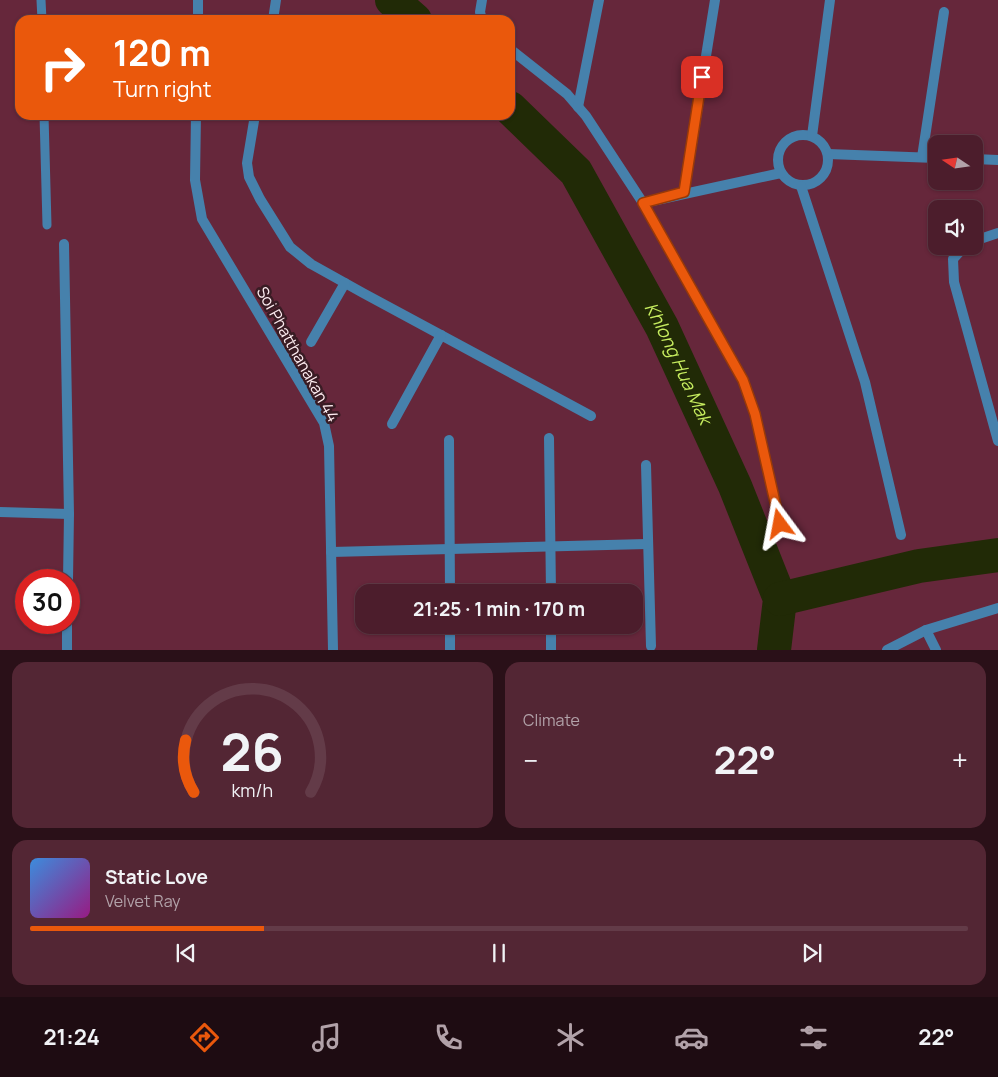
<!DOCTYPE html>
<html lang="en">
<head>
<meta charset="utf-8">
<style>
	body { margin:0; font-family:Manrope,sans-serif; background:#532634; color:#f1f3f6; height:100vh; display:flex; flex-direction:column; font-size:19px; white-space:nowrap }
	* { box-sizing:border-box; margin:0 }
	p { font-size:16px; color:#b2a2a9 }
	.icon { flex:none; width:28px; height:28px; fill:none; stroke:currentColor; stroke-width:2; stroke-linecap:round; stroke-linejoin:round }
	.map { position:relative; height:650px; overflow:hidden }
	.side { display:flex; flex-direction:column; gap:12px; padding:12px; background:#2a1018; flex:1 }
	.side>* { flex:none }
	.guide { position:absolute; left:15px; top:15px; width:500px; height:105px; border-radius:15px; box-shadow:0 1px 4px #0004,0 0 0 1px #633b48; background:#ea580c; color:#fff; overflow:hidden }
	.needle { width:32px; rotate:283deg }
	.controls { position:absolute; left:928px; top:135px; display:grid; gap:10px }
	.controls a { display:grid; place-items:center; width:55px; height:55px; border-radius:10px; background:#4c1d2c; box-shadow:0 1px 4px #0004,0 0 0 1px #633b48; font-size:25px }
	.speed { position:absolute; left:15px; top:569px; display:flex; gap:10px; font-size:25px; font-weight:700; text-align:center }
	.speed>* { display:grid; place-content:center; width:65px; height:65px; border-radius:50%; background:#4c1d2c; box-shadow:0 1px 4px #0004,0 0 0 1px #633b48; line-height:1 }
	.speed .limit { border:8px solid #d22; background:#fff; color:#111 }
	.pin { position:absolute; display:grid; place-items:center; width:42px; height:42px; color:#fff; margin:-21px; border-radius:10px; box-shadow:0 2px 8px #0006 }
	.me { position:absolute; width:55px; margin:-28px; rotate:347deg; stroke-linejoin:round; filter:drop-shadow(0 0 4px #0008) }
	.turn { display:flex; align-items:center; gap:18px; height:105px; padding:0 15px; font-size:22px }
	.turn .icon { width:65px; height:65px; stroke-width:2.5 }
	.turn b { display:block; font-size:35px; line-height:42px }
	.big { font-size:38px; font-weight:700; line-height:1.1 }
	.side .tile { flex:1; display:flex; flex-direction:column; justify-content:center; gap:8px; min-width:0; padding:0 18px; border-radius:15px; background:#532634 }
	.side .dial { align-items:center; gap:0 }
	.dial svg { height:130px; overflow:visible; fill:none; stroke:#633b48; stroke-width:7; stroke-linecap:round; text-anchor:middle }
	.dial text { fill:#f1f3f6; stroke:none }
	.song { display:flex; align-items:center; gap:15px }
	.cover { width:60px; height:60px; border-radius:8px; background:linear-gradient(135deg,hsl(210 70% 55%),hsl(310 70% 35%)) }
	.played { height:5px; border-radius:2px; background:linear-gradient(90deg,#ea580c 25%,#633b48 25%) }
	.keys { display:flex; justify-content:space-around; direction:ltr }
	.heat { display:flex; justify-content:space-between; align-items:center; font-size:28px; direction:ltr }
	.side .tiles { flex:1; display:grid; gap:12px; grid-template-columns:1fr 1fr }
	.tile:last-child { grid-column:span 2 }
	.trip { position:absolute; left:355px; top:584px; width:288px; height:50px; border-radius:15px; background:#4c1d2c; box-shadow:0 1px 4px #0004,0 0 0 1px #633b48; font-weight:700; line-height:50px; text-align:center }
	.tab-bar { display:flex; height:80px; justify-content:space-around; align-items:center; background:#1e0c12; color:#b2a2a9 }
	.tab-bar .icon { width:35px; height:35px }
	.tab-bar .active { color:#ea580c }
	.tab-bar b { font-size:22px; color:#f1f3f6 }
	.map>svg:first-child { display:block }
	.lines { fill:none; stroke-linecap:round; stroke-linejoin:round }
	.river { stroke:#212a06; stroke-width:34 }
	.lane { stroke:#4681ac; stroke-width:9 }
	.street { stroke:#4681ac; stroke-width:10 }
	.route-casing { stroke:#983908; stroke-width:12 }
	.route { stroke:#ea580c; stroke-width:9 }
	.labels { text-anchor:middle; stroke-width:5; stroke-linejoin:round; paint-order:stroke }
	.street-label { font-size:16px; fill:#feedf1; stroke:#391c24 }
	.water-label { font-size:18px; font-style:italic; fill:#c7ed5f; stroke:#391c24 }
</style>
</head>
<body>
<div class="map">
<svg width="998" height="650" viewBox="0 0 998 650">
	<rect width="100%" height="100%" fill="#66273b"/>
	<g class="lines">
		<g class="river">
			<polyline points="392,0 415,20"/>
			<path id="s1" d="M510 108 576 172 662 327 735 486 780 599 774 650"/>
			<polyline points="780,599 919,566 998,555"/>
		</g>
		<g class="lane">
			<polyline points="41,0 42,20"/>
			<polyline points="44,115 47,225"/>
		</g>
		<g class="street">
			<polyline points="482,0 480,12 482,20"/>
			<polyline points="198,20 198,0"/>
			<polyline points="273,20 276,0"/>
			<polyline points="510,49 567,94 586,116 643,203 743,380 755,414 780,524"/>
			<polyline points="578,107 599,0"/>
			<polyline points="196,115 195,180 202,219 324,423 329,446 333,650"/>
			<polyline points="255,115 247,163 249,177 260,199 290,247 311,264 363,293 591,416"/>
			<circle cx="803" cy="160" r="25"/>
			<polyline points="812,136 830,0"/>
			<polyline points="828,154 936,158"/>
			<polyline points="922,157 944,12"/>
			<polyline points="974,159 998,160"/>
			<polyline points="801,186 865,382 901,535"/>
			<polyline points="684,193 715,0"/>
			<polyline points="643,203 781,173"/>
			<polyline points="974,241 998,233"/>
			<polyline points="64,244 69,514 68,580"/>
			<polyline points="965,246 953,259 954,282 998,441"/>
			<polyline points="311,342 345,283"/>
			<polyline points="392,424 441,335"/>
			<polyline points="549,438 551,592"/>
			<polyline points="449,440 450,592"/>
			<polyline points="646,465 651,646"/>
			<polyline points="0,512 69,514"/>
			<polyline points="331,552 647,544"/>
			<polyline points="450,625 450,650"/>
			<polyline points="551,625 551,650"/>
			<polyline points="926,630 936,650"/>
			<polyline points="67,650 67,622"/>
			<polyline points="887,650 926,630 998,608"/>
		</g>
	</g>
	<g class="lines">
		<g class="route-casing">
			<polyline id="route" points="702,77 684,192 643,203 743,380 755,414 780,524"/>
		</g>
		<use href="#route" class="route"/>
	</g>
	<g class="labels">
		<g class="street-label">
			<text transform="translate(298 354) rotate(61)" y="6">Soi Phatthanakan 44</text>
		</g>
		<g class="water-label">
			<text dy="6" stroke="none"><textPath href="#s1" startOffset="309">Khlong Hua Mak</textPath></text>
		</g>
	</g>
</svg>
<div class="controls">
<a><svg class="needle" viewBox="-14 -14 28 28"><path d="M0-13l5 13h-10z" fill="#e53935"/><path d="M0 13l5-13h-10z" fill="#b2a2a9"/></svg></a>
<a><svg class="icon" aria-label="sound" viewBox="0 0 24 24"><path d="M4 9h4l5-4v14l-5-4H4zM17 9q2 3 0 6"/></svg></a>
</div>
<div class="speed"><div class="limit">30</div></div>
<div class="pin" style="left:702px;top:77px;background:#d93025"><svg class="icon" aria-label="arrive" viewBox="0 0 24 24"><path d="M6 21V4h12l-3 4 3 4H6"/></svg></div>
<svg class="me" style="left:780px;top:524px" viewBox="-20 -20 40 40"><path d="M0-17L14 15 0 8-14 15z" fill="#ea580c" stroke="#fff" stroke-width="4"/></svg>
<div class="trip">21:25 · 1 min · 170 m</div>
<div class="guide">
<div class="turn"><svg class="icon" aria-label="right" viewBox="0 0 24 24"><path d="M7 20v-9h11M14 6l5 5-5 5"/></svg><div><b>120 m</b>Turn right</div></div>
</div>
</div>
<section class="side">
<div class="tiles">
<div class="tile dial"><svg viewBox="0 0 100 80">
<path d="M14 69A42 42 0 1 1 86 69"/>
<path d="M14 69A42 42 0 0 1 9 37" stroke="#ea580c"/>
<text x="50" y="56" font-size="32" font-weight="700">26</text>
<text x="50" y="72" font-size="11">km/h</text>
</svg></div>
<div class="tile"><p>Climate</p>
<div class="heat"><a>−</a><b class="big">22°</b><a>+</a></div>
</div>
<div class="tile">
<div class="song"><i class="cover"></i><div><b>Static Love</b><p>Velvet Ray</p></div></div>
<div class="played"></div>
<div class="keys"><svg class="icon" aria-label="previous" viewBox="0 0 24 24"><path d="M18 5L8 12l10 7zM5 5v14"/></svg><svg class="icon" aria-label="pause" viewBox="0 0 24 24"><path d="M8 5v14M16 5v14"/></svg><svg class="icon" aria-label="next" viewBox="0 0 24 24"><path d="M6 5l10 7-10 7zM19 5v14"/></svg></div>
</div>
</div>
</section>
<nav class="tab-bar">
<b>21:24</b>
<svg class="icon active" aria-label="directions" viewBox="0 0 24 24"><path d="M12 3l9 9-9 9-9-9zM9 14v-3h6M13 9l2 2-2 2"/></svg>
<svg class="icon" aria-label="music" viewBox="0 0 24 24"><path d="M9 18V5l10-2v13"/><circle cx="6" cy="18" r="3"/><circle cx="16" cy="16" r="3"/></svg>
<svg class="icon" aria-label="phone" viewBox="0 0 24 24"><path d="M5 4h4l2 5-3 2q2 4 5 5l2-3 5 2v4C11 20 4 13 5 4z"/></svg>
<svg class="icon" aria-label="climate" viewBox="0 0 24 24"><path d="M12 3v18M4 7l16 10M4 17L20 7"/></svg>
<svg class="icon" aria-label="car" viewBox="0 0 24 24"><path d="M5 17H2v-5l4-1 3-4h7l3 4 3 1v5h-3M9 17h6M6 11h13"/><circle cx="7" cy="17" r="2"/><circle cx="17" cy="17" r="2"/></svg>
<svg class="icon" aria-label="filters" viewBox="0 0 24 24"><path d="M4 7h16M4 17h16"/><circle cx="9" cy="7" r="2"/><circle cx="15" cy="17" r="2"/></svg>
<b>22°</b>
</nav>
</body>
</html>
